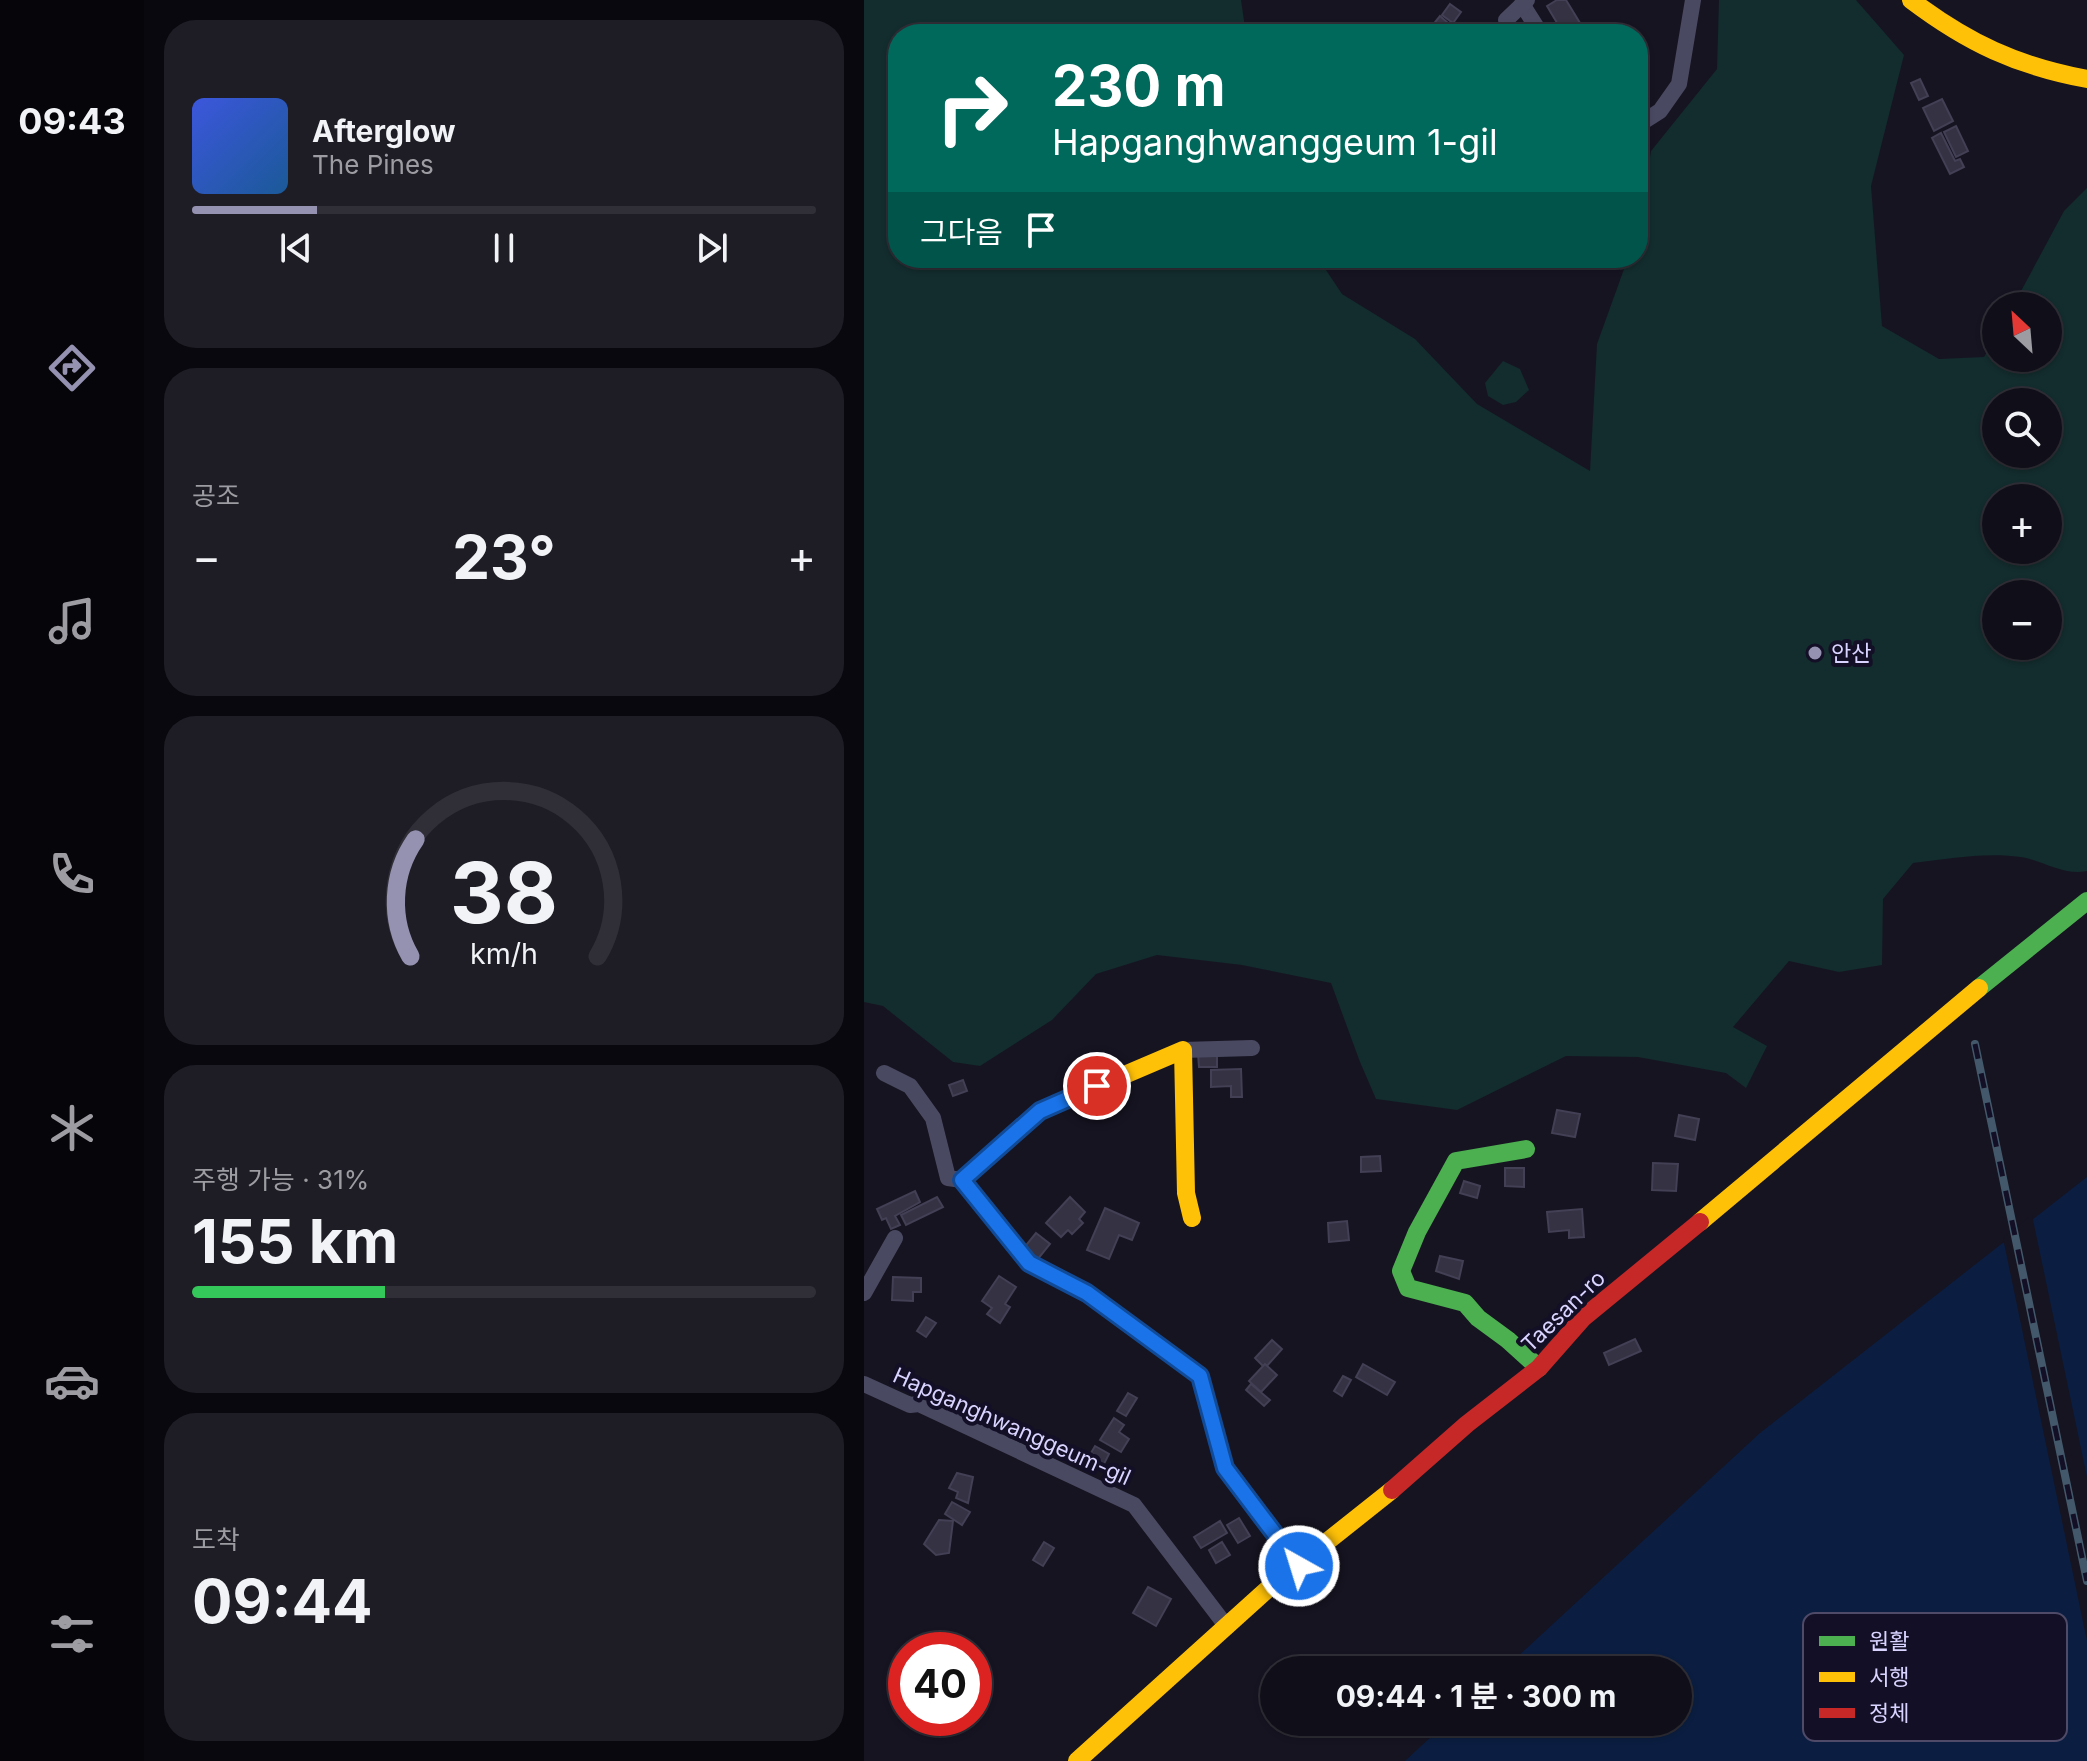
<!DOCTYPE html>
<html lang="ko">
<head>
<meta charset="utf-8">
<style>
	body { margin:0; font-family:Inter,"Noto Sans KR",sans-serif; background:#1e1d26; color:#f1f3f6; height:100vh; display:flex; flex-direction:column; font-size:30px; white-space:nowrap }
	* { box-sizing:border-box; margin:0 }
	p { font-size:26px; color:#9c9ca2 }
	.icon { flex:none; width:44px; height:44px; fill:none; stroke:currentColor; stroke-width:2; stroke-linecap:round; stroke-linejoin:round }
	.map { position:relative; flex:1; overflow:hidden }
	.details { display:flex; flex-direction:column; gap:20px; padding:20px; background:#09080e; width:720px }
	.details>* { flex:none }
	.top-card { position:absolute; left:24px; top:24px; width:760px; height:244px; border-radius:32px; box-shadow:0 2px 6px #0004,0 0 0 2px #302f38; background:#00695c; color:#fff; overflow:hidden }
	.needle { width:52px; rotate:334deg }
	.fabs { position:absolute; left:1118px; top:292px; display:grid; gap:16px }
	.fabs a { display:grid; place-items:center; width:80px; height:80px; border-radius:50%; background:#100f19; box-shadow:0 2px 6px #0004,0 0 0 2px #302f38; font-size:40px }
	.speed { position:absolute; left:24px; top:1632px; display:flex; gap:16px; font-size:40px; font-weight:700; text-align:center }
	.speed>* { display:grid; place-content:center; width:104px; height:104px; border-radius:50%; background:#100f19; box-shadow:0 2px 6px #0004,0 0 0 2px #302f38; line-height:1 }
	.speed .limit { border:12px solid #d22; background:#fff; color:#111 }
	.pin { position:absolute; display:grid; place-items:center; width:68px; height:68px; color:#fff; margin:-34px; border:4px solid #fff; border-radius:50%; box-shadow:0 2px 8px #0007 }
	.me { position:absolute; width:88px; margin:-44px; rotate:321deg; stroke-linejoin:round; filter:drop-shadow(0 0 6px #0008) }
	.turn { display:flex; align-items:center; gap:28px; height:168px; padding:0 32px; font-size:36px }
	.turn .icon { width:104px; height:104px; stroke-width:2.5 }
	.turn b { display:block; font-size:56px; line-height:68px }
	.then { display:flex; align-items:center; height:76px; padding:0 32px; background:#0003; gap:16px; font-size:30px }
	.big { font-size:60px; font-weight:700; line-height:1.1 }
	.details .card { flex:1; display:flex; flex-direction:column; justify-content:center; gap:12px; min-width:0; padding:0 28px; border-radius:32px; background:#1e1d26 }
	.details .dial { align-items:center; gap:0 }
	.dial svg { height:208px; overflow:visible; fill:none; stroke:#302f38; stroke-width:7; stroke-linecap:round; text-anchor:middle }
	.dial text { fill:#f1f3f6; stroke:none }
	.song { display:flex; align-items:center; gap:24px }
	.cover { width:96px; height:96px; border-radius:12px; background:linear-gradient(135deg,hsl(230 70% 55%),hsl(210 70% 35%)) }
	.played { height:8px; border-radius:4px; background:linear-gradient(90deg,#9591b1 20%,#302f38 20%) }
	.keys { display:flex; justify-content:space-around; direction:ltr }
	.heat { display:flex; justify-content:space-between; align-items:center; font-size:44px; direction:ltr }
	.charge { height:12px; border-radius:6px; background:linear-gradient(90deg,#34c759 31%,#302f38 0) }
	.trip { position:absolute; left:396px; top:1656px; width:432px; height:80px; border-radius:40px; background:#100f19; box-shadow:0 2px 6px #0004,0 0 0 2px #302f38; font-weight:700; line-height:80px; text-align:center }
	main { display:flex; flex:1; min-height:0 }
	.dock { display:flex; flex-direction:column; width:144px; justify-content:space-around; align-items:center; background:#06060a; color:#9c9ca2 }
	.dock .icon { width:56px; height:56px }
	.dock .selected { color:#9591b1 }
	.dock b { font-size:36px; color:#f1f3f6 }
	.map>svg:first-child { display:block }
	.green { fill:#132c2d; fill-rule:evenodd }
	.water { fill:#0b1e41 }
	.pier { fill:#161421 }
	.building { fill:#343243; stroke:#433f54; stroke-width:2 }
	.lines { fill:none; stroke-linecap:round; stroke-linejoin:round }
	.street { stroke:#4a4962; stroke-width:16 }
	.fast { stroke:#4caf50; stroke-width:18 }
	.slow { stroke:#ffc107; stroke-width:18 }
	.jam { stroke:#c62828; stroke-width:18 }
	.rail-casing { stroke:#43596b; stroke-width:8 }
	.rail { stroke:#130f26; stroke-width:5; stroke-dasharray:15; stroke-linecap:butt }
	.route-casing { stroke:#114b97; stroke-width:20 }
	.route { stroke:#1a73e8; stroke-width:14 }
	.poi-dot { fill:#9591b1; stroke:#130f26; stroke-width:3 }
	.labels { text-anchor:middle; stroke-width:8; stroke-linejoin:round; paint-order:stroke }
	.poi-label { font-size:22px; fill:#d9d4ff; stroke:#130f26; text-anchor:start }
	.street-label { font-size:22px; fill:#d9d4ff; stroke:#130f26 }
	.key { fill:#130f26; stroke:#4e4a67; stroke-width:2 }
	.key-label { font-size:22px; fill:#d9d4ff }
</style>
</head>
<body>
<main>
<nav class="dock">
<b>09:43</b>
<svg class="icon selected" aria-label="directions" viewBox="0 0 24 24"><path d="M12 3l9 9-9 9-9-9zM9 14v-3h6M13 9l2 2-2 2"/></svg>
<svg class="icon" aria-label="music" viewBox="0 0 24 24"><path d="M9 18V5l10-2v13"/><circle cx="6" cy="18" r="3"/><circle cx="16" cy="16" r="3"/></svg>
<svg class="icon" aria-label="phone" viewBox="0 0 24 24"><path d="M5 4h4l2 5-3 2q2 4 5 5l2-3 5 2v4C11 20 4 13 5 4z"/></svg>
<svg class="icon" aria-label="climate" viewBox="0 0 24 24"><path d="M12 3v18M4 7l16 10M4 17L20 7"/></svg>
<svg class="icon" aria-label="car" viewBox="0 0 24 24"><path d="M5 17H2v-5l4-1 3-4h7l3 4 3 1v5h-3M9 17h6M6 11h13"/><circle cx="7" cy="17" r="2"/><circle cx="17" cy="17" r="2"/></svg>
<svg class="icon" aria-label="filters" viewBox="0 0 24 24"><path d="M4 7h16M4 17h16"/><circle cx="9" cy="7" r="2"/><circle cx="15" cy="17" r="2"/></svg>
</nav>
<section class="details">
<div class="card">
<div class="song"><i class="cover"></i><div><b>Afterglow</b><p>The Pines</p></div></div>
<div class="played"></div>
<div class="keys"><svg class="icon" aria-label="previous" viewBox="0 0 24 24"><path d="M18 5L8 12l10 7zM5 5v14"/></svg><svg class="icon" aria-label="pause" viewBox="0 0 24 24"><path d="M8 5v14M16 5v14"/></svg><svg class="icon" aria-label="next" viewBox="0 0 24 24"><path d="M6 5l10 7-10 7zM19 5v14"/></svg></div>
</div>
<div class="card"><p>공조</p>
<div class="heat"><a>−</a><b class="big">23°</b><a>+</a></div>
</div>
<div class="card dial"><svg viewBox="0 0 100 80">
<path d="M14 69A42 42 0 1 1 86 69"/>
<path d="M14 69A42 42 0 0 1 16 24" stroke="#9591b1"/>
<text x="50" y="56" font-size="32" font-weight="700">38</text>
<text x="50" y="72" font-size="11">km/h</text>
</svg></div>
<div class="card"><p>주행 가능 · 31%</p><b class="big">155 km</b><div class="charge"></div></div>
<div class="card"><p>도착</p><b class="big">09:44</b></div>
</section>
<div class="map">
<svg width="1223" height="1761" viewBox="0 0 1223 1761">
	<rect width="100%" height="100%" fill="#161421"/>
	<g class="green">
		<path d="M0 0H377L382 34H34V258H454L478 294 551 339 613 404 726 471 733 344 764 258H774V229L787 151 853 69 855 0H992L1040 55 1007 186 1018 326 1075 359 1120 357 1132 336V358H1184V306H1149L1200 211 1223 188V871C1199 876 1179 860 1156 857 1122 852 1083 859 1049 863L1019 899 1018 965 975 972 925 961 869 1027 903 1046 882 1088 862 1073 774 1057 702 1056 593 1110 512 1099 496 1062 467 983 378 965 293 955 232 974 188 1020 116 1066 89 1062 19 1006 0 1002ZM1132 402H1184V454H1132ZM1132 498H1184V550H1132ZM1132 594H1184V646H1132Z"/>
		<polygon points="639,361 656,369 665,390 652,402 639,405 624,396 621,383"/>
	</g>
	<polygon class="water" points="1223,1177 1223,1761 541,1761 583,1722 814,1722 814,1670 639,1670 896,1433"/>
	<polygon class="pier" points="1168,1215 1223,1477 1223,1641 1139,1238"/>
	<g class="building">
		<polygon points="693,0 702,0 716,23 699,33 683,6"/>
		<polygon points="586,4 597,12 589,23 578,15"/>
		<polygon points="576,16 584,23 575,34 566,34 563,32"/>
		<polygon points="1056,79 1064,96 1055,100 1047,83"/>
		<polygon points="1078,99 1089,121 1070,131 1059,108"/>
		<polygon points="1092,126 1104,151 1092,157 1080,132"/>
		<polygon points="1077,133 1091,161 1096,159 1100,167 1086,174 1068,138"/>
		<polygon points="353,1053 353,1067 335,1067 334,1054"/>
		<polygon points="377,1069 378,1097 367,1097 367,1086 347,1087 347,1070"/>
		<polygon points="99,1080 103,1091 89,1096 85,1085"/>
		<polygon points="693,1110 716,1114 711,1137 688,1133"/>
		<polygon points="815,1115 835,1119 831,1140 811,1136"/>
		<polygon points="516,1156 517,1171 497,1172 497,1157"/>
		<polygon points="789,1163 814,1164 812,1191 788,1190"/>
		<polygon points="641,1168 660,1168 660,1187 641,1186"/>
		<polygon points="600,1181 616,1186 613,1198 596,1193"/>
		<polygon points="51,1191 56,1202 31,1216 36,1225 27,1229 22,1218 18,1220 13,1209"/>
		<polygon points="73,1197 79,1207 42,1225 37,1215"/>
		<polygon points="206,1197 221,1212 215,1219 219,1223 208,1234 204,1230 197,1237 182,1223"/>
		<polygon points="241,1208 275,1223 268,1240 255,1235 245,1259 223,1250"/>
		<polygon points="718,1209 720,1237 705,1238 705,1230 685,1232 683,1212"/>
		<polygon points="483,1221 485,1240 465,1242 464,1223"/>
		<polygon points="172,1233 186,1244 173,1260 159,1249"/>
		<polygon points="576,1256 599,1261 595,1279 572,1271"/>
		<polygon points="135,1276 152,1287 141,1304 146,1307 136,1323 123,1314 128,1308 118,1301"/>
		<polygon points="29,1277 57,1278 57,1292 49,1292 49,1301 28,1300"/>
		<polygon points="62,1317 72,1323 62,1337 53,1331"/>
		<polygon points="771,1339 777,1351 745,1365 740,1353"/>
		<polygon points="408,1340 418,1349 401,1368 391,1358"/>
		<polygon points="401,1364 413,1375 397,1392 385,1381"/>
		<polygon points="499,1364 531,1382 523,1395 492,1377"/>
		<polygon points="479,1376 487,1380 478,1396 470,1391"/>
		<polygon points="387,1384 406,1400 400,1406 382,1390"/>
		<polygon points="264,1393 273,1398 262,1416 253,1411"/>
		<polygon points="250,1418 260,1425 255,1432 265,1439 257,1452 236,1440"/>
		<polygon points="231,1446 245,1454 239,1466 224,1458"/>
		<polygon points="93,1473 109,1477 104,1503 92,1498 94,1492 85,1488"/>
		<polygon points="88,1502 106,1512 98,1525 81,1514"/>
		<polygon points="375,1518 386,1536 374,1543 363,1525"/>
		<polygon points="75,1520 89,1521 85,1553 72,1555 60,1544"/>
		<polygon points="356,1521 363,1533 337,1548 330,1537"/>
		<polygon points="180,1542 190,1548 179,1566 169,1560"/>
		<polygon points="358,1542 366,1555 352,1563 345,1550"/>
		<polygon points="284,1587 307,1599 292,1626 269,1613"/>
	</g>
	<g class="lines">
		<g class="street">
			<polyline points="658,4 677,34"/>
			<polyline points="642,20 663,0"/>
			<polyline points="774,125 796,111 815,84 829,0"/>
			<polyline points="319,1050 388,1048"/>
			<polyline points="20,1073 46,1086 69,1118 84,1178 98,1180"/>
			<polyline points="0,1293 31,1238"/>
			<polyline points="0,1384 46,1405 55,1404 270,1505 363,1627"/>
		</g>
		<g class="fast">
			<polyline points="1115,988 1223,901"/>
			<polyline points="662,1149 592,1161 553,1232 537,1271 544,1288 601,1303 614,1318 644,1340 675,1368"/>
			<polyline points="269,1327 336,1376 361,1468 435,1566"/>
		</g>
		<g class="slow">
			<path d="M1047 0C1104 43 1153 66 1223 79"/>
			<polyline points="836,1222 1115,988"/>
			<polyline points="269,1327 223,1293 165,1263 98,1180 176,1111 319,1050 322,1193 328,1218"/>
			<polyline points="213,1761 406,1587 528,1490"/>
		</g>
		<polyline class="jam" points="528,1490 603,1424 675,1368 719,1318 836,1222"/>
		<g class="rail-casing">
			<polyline id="rail" points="1111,1044 1223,1581"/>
		</g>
		<use href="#rail" class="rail"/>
	</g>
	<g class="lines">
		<g class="route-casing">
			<polyline id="route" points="233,1086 176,1111 98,1180 165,1263 223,1293 336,1376 361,1468 435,1566"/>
		</g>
		<use href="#route" class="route"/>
	</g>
	<circle class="poi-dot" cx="951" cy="653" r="8"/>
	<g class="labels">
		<g class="poi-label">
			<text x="967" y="661">안산</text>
		</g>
		<g class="street-label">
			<text transform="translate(699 1311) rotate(-44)" y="8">Taesan-ro</text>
			<text transform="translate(148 1426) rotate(24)" y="8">Hapganghwanggeum-gil</text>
		</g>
	</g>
	<rect x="939" y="1613" width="264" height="128" rx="12" class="key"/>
	<rect x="955" y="1636" width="36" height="10" fill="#4caf50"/>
	<rect x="955" y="1672" width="36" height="10" fill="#ffc107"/>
	<rect x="955" y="1708" width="36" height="10" fill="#c62828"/>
	<g class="key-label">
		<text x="1005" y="1649">원활</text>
		<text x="1005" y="1685">서행</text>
		<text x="1005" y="1721">정체</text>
	</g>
</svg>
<div class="fabs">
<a><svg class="needle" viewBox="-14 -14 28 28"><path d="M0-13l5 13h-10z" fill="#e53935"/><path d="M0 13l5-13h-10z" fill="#9c9ca2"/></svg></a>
<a><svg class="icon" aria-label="search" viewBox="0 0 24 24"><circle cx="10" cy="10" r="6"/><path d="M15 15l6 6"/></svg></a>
<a>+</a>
<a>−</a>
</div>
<div class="speed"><div class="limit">40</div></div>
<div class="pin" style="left:233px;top:1086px;background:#d93025"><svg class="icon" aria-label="arrive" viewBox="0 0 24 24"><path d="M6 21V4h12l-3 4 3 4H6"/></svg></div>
<svg class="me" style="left:435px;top:1566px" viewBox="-20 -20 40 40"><circle r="17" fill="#1a73e8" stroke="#fff" stroke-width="3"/><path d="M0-11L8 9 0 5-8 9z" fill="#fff"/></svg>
<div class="trip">09:44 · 1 분 · 300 m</div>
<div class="top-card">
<div class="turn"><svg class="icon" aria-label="right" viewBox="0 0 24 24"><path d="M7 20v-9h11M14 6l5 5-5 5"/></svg><div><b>230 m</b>Hapganghwanggeum 1-gil</div></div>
<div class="then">그다음<svg class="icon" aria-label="arrive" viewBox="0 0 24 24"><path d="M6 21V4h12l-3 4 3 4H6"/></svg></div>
</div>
</div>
</main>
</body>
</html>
